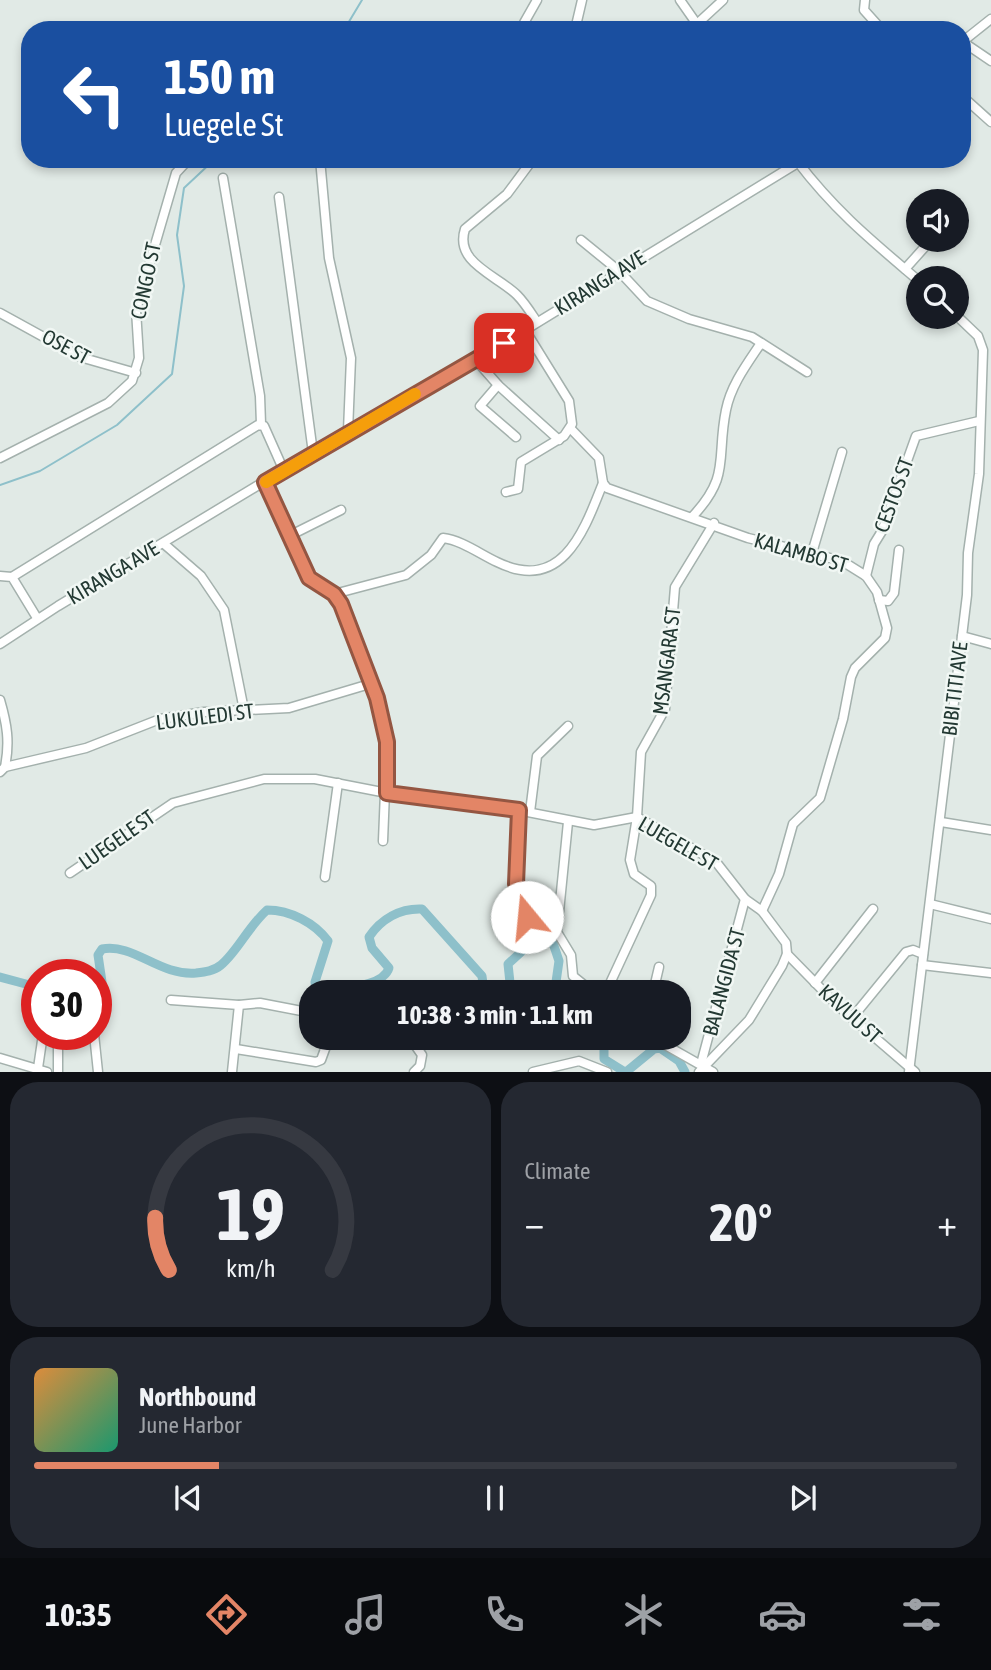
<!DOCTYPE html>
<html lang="en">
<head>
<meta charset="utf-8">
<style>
	body { margin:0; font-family:"Asap Condensed",sans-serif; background:#242831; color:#f1f3f6; height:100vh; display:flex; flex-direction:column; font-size:26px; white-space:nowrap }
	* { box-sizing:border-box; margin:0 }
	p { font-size:23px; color:#9ea1a6 }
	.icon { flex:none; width:38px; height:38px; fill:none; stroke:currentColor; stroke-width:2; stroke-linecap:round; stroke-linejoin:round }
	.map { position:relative; height:1072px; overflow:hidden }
	.details { display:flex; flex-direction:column; gap:10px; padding:10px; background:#0d0f14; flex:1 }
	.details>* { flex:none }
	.hud { position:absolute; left:21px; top:21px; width:950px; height:147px; border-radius:28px; box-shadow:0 4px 10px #0003; background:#1a4fa0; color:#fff; overflow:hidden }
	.tools { position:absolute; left:906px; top:189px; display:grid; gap:14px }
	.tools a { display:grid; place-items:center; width:63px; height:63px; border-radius:50%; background:#171b24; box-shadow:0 4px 10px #0003; font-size:35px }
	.speed { position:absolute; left:21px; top:959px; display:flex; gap:14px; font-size:35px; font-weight:700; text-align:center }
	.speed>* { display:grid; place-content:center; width:91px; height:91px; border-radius:50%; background:#171b24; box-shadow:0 4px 10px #0003; line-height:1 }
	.speed .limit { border:10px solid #d22; background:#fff; color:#111 }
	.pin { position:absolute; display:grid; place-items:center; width:60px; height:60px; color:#fff; margin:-30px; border-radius:14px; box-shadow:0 4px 10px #0006 }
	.me { position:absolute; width:77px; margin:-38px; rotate:343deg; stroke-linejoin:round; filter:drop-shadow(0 0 5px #0008) }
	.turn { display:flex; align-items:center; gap:24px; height:147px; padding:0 28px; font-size:32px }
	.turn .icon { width:91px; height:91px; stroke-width:2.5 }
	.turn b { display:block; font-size:49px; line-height:60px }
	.big { font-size:52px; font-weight:700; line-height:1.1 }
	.details .card { flex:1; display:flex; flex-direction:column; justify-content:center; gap:10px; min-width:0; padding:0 24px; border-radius:28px; background:#242831 }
	.details .dial { align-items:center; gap:0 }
	.dial svg { height:182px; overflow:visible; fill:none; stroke:#363941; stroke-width:7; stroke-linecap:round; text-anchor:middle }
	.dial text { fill:#f1f3f6; stroke:none }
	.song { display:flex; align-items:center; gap:21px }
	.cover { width:84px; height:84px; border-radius:10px; background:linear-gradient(135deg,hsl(30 70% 55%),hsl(160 70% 35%)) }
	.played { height:7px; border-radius:4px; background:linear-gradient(90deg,#e38566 20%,#363941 20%) }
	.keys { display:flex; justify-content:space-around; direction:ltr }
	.heat { display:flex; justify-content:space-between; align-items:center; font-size:38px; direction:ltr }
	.details .tiles { flex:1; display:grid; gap:10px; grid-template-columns:1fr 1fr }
	.card:last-child { grid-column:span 2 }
	.trip { position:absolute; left:299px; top:980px; width:392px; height:70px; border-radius:28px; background:#171b24; box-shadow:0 4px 10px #0003; font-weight:700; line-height:70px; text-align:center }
	.menu { display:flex; height:112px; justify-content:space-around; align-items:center; background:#090b0e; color:#9ea1a6 }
	.menu .icon { width:49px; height:49px }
	.menu .active { color:#e38566 }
	.menu b { font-size:32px; color:#f1f3f6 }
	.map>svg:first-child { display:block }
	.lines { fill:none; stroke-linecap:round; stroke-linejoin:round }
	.stream { stroke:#8ec0ca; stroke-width:2 }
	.river { stroke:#8ec0ca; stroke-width:9 }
	.minor-casing { stroke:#a4b1ad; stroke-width:11 }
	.minor { stroke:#fff; stroke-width:8 }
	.route-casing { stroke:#945642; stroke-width:18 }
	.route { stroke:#e38566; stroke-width:12 }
	.slow { stroke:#f59e0b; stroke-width:12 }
	.labels { text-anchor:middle; stroke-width:5; stroke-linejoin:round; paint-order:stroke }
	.street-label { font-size:21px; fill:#233933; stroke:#f1f7f4 }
</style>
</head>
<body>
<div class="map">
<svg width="991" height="1072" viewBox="0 0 991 1072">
	<rect width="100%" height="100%" fill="#e1eae6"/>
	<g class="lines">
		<g class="stream">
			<polyline points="344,30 362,0"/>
			<polyline points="0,485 40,471 117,425 172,374 184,286 177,235 184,188 215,159"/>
		</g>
		<g class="river">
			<polyline points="0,977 37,987"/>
			<path d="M324 992C342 988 383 987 389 968L372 948 369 937C381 919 400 908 422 909L482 976 484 992"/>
			<polyline points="511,992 508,964 531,943 543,939 553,943 559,961 556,982 563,992"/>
			<path d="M96 997 102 982 98 955 102 949C134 943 159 976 196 973 205 972 214 971 221 965 237 952 248 927 267 910 290 910 315 923 328 941L315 982 316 989 322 992"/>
			<polyline points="604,1038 604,1059 625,1072"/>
			<polyline points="626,1072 654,1049 660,1048 679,1061 685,1072"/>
		</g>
		<g class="minor-casing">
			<g id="minor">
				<polyline points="680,0 701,30"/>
				<polyline points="865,0 864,10 882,30"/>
				<polyline points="697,24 723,0"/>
				<polyline points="520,30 537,0"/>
				<polyline points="575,30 582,0"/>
				<polyline points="962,42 991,19"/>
				<polyline points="963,42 991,61"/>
				<polyline points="962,96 991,122"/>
				<polyline points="320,159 329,258 351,358 348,431"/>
				<path d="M533 159 507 194 465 229C454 263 497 275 517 295 525 303 531 313 537 322"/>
				<path d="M797 161C835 211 872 241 919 281"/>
				<polyline points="223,178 260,396 261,424"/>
				<polyline points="279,197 313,453"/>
				<polyline points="581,240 619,271 647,301 689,319 752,337 807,372"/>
				<polyline points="905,269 931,240"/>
				<polyline points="0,313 80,357 136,373"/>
				<polyline points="476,360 498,385 559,440"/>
				<polyline points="498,385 480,406 516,437"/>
				<polyline points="571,429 599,458 603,483 607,488 748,538 842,561 866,576 877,592 887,628 885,638 855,668 851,677 843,719 820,798 793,824 779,874 762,911"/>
				<polyline points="0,458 108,403 132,381 139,358 136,310 176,173 189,159"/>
				<polyline points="265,482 309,578 334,594 341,604 373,683 387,742 383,841"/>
				<polyline points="506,492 518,489 521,462 564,436 572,424 569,401 525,330"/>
				<path d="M693 516C731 475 716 459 726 410 731 385 747 364 761 343"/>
				<polyline points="289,536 341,510"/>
				<polyline points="163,543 201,576 224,610 244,710"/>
				<polyline points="812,553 842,452"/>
				<polyline points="0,576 12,577 37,618"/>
				<polyline points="866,576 874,544 882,531 916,436 979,421"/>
				<polyline points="12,577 258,425 264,426 284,471"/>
				<path d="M334 594 406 575 431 555 443 538C461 540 480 554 497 562 562 594 584 531 603 483"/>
				<polyline points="879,600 888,601 894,593 899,550"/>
				<polyline points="962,636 991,644"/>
				<polyline points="0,644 58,606 348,431 504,343 804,159"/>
				<path d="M0 700C7 724 10 742 5 767"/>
				<polyline points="0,772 5,767 86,748 160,719 204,712 289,708 373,683"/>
				<polyline points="519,810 516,874 516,884 527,896 528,930"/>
				<polyline points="530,812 537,756 568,726"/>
				<polyline points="568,822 557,932 571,955 573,976 593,992"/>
				<polyline points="941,822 991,830"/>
				<polyline points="70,873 173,803 264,779 315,779 387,793 481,803 594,825 637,817 716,862 745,899 762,911 786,943 787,954 782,966 749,1020 699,1072"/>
				<polyline points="325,877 338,783"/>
				<polyline points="930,904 991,919"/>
				<polyline points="787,954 836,1004 915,1072"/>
				<polyline points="922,965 991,973"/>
				<polyline points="659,967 655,984 671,992"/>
				<polyline points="815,983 873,909"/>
				<polyline points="606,992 651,895 651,886 634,874 630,860 637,817 641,752 665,709 675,587 714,523"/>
				<polyline points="171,1000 239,1005"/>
				<polyline points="852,1018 906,952 913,950 923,954"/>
				<polyline points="94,1034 98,1072"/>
				<polyline points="410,1038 422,1055 420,1066 414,1072"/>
				<polyline points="653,1038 713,1072"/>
				<polyline points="236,1049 316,1062 321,1060 329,1038"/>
				<polyline points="0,1058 47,1072"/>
				<polyline points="701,1064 745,899"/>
				<polyline points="38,1068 43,1034"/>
				<polyline points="58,1072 58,1034"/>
				<polyline points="232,1072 239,1005 260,1003 312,1013"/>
				<polyline points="533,1072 579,1061 607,1072"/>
				<polyline points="909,1072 967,595 968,553 979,474 983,350 978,336 957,316"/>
			</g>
		</g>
		<use href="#minor" class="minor"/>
	</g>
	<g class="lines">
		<g class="route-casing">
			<polyline id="route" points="504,343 265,482 309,578 334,594 341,604 377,698 387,742 387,793 519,810 516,884 527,897 527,917"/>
		</g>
		<use href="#route" class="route"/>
		<polyline class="slow" points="266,482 415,394"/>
	</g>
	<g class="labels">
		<g class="street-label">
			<text transform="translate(146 281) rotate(-78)" y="7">CONGO ST</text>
			<text transform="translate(600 283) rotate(-32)" y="7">KIRANGA AVE</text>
			<text transform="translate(66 347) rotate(28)" y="7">OSE ST</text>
			<text transform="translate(894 495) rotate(-70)" y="7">CESTOS ST</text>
			<text transform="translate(801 553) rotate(16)" y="7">KALAMBO ST</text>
			<text transform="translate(113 573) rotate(-31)" y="7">KIRANGA AVE</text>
			<text transform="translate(667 661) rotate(-83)" y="7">MSANGARA ST</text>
			<text transform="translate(955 689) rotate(-83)" y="7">BIBI TITI AVE</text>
			<text transform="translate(205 717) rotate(-7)" y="7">LUKULEDI ST</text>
			<text transform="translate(117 840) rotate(-35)" y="7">LUEGELE ST</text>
			<text transform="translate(678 844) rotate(30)" y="7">LUEGELE ST</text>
			<text transform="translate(724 982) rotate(-75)" y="7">BALANGIDA ST</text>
			<text transform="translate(850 1014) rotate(42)" y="7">KAVUU ST</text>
		</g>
	</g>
</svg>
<div class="tools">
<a><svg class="icon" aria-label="sound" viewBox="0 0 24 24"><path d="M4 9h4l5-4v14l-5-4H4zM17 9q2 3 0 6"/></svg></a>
<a><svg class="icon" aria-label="search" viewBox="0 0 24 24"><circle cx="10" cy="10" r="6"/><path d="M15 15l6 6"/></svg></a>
</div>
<div class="speed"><div class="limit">30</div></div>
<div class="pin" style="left:504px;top:343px;background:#d93025"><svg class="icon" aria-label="arrive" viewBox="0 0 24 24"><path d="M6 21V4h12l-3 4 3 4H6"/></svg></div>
<svg class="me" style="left:527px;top:917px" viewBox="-20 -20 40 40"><circle r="19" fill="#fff"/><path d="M0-13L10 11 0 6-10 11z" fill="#e38566"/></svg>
<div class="trip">10:38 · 3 min · 1.1 km</div>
<div class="hud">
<div class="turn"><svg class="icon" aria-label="left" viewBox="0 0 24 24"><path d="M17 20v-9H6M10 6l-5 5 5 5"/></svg><div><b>150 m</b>Luegele St</div></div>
</div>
</div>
<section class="details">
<div class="tiles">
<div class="card dial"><svg viewBox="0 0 100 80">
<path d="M14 69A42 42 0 1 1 86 69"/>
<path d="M14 69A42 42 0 0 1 8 46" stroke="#e38566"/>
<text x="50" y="56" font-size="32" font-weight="700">19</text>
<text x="50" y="72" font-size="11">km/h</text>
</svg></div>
<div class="card"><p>Climate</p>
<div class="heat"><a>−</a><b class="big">20°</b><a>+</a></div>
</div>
<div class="card">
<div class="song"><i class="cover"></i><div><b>Northbound</b><p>June Harbor</p></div></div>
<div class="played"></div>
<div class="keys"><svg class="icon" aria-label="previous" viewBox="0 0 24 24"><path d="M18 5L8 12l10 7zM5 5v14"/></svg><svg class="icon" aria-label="pause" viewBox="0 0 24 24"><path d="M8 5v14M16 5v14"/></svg><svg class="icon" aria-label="next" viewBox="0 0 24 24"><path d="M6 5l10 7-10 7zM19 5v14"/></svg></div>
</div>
</div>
</section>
<nav class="menu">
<b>10:35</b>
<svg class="icon active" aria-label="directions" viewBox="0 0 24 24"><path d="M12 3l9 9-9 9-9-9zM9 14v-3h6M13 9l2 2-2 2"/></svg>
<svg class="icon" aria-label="music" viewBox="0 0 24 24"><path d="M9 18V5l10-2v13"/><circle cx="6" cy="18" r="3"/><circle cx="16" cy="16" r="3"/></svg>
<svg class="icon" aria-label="phone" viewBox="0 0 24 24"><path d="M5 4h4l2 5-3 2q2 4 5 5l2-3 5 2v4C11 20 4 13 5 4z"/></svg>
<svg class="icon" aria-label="climate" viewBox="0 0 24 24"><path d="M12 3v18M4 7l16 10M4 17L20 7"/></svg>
<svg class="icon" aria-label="car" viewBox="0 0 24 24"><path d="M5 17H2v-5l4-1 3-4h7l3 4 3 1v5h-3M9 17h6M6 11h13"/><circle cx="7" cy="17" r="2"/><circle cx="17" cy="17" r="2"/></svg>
<svg class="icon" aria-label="filters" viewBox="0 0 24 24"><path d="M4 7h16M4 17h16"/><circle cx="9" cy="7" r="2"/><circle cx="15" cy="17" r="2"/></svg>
</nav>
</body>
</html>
